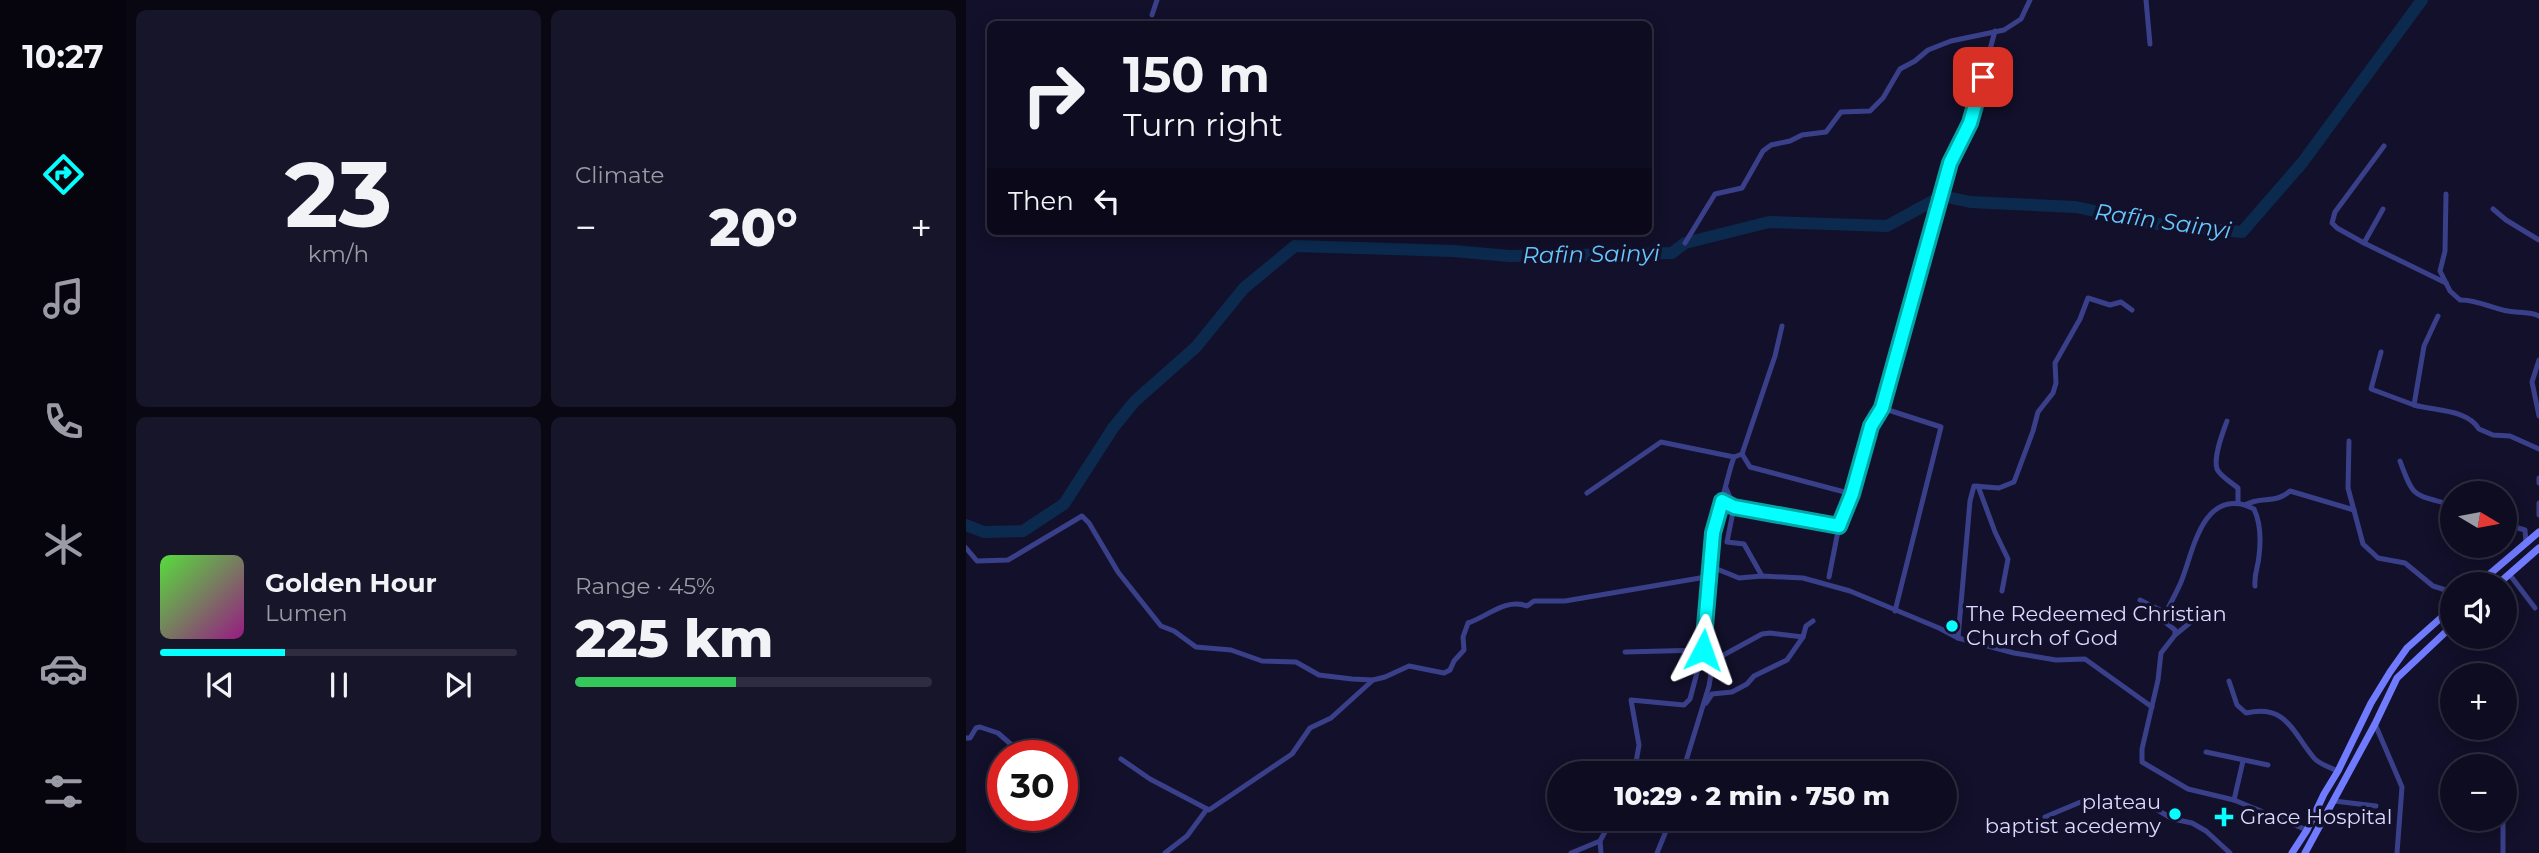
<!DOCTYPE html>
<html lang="en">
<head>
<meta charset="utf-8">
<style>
	body { margin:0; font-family:Montserrat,sans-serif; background:#171529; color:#f1f3f6; height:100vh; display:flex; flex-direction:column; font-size:26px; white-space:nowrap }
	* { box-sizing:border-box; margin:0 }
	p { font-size:23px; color:#9b9ba5 }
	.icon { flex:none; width:38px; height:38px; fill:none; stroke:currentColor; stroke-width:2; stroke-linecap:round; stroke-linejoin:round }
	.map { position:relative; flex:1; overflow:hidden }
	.side { display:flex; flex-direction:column; gap:10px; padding:10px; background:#080712; width:840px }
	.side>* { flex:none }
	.top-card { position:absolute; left:21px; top:21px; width:665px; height:214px; border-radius:10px; box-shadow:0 4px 18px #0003,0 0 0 2px #2e2c3e; background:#0e0c20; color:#f1f3f6; overflow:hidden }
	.needle { width:46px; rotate:100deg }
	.controls { position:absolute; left:1474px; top:481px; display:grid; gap:14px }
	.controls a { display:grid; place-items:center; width:77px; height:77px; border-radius:50%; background:#0e0c20; box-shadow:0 4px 18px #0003,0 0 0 2px #2e2c3e; font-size:35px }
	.speed { position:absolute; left:21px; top:740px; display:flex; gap:14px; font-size:35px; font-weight:700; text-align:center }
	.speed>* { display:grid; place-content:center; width:91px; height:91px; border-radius:50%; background:#0e0c20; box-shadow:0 4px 18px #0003,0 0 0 2px #2e2c3e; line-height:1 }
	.speed .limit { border:10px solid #d22; background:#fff; color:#111 }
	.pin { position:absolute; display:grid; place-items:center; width:60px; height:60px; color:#fff; margin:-30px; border-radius:14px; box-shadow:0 4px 10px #0006 }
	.me { position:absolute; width:77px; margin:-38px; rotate:4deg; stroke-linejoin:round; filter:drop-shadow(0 0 5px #0008) }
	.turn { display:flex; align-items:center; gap:24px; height:147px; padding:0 21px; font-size:32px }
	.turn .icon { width:91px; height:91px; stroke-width:2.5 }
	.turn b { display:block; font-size:49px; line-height:60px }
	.then { display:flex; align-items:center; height:66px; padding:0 21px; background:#0003; gap:14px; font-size:26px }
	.big { font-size:52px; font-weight:800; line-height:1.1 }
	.side .card { flex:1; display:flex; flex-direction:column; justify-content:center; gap:10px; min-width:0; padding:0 24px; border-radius:10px; background:#171529 }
	.side .dial { align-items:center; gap:0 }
	.dial b { font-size:91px; line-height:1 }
	.song { display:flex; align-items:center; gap:21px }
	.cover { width:84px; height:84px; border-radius:10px; background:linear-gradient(135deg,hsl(110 70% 55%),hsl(310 70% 35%)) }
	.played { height:7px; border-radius:4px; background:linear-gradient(90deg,#05ffff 35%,#2e2c3e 35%) }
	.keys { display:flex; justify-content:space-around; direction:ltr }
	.heat { display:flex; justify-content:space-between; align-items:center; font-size:38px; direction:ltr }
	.charge { height:10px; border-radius:5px; background:linear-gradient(90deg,#34c759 45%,#2e2c3e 0) }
	.side .tiles { flex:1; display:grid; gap:10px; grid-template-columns:repeat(2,1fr) }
	.trip { position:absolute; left:581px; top:761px; width:410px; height:70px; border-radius:35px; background:#0e0c20; box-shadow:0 4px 18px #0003,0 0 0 2px #2e2c3e; font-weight:800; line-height:70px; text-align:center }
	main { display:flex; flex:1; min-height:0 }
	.tabs { display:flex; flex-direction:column; width:126px; justify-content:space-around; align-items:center; background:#06050d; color:#9b9ba5 }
	.tabs .icon { width:49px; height:49px }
	.tabs .selected { color:#05ffff }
	.tabs b { font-size:32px; color:#f1f3f6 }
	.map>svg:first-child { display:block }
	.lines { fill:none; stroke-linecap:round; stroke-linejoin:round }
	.river { stroke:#0b2a4e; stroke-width:12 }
	.street { stroke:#3a3f8a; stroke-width:5 }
	.secondary { stroke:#707bff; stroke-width:7 }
	.route-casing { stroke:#03a6a6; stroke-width:18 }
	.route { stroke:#05ffff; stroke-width:12 }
	.poi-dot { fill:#05ffff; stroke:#12102a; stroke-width:2.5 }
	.labels { text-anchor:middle; stroke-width:7; stroke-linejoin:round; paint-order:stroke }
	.poi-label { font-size:21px; fill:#dad9ff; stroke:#12102a; text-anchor:start }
	.water-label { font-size:23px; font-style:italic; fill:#67c8ff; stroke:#12102a }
</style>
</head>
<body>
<main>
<nav class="tabs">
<b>10:27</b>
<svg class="icon selected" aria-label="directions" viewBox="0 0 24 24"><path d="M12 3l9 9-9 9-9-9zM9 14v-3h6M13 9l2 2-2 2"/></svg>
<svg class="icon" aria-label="music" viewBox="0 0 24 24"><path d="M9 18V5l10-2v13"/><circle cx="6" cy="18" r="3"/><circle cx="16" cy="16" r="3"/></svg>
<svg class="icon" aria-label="phone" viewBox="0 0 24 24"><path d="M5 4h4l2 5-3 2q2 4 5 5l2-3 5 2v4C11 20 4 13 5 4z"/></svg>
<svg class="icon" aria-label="climate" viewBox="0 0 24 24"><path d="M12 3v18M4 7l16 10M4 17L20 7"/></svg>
<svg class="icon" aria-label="car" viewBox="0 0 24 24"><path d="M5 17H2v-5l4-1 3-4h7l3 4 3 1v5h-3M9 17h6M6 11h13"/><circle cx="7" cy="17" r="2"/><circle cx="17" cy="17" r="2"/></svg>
<svg class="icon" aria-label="filters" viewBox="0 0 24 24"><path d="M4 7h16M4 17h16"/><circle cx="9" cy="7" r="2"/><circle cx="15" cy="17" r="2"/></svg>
</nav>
<section class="side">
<div class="tiles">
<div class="card dial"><b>23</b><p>km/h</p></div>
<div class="card"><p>Climate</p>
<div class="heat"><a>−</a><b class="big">20°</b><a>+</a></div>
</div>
<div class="card">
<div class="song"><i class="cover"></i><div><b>Golden Hour</b><p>Lumen</p></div></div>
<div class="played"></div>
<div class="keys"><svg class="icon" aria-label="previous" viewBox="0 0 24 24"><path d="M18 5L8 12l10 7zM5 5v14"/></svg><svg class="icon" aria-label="pause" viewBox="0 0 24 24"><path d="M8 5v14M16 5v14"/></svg><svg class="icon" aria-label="next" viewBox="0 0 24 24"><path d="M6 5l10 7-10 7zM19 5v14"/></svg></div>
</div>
<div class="card"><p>Range · 45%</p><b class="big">225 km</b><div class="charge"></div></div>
</div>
</section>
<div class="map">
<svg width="1573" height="853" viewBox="0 0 1573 853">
	<rect width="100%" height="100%" fill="#12102a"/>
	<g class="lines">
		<polyline class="river" points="0,525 18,532 57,531 98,504 147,428 169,401 230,347 278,288 329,246 488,251 543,256 706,253 719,243 803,222 921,226 976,196 1004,202 1110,207 1183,223 1276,232 1336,163 1456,0"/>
		<g class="street">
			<polyline points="1180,0 1184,44"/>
			<polyline points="186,15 191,0"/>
			<path d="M1480 194 1479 251 1474 271 1484 291 1494 300C1513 299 1531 312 1550 312 1559 313 1565 312 1573 316"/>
			<polyline points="1417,209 1398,243 1480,283"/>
			<polyline points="1527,209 1540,220 1573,240"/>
			<polyline points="719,243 749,194 776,188 797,151 805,145 824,141 836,135 860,132 875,112 904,111 917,98 934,69 949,61 962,50 985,41 1038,30 1055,19 1064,0"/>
			<polyline points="1398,243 1371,228 1366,223 1369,212 1418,146"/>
			<path d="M1472 316 1458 346 1448 405C1469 411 1501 409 1513 429L1527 435 1544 436 1573 449"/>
			<polyline points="1415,352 1405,389 1448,405"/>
			<polyline points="1573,360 1566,382 1573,416"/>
			<polyline points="916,408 975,427 929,611"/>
			<path d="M1261 421C1257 432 1247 457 1251 469 1254 476 1266 483 1272 488V503"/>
			<polyline points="1383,441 1382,488 1397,544 1412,558 1439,563 1467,586 1486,592"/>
			<polyline points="776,454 784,467 886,494"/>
			<path d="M1434 461C1448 500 1448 494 1486 505"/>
			<polyline points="1573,478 1573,483"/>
			<polyline points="1012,486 1029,532 1042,559 1036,591"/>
			<polyline points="760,488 768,507 761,542 778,544 796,576"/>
			<polyline points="621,493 695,442 768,457"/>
			<polyline points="756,501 768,507 873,526"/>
			<polyline points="1573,503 1573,515"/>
			<path d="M1279 505 1288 509C1295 524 1295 540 1293 556 1292 568 1288 573 1289 586"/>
			<polyline points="1538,524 1559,530 1560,543"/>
			<path d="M0 548 11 561 42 560 116 516 123 523 152 572 195 626 208 631 230 647 265 650 296 661 330 662 353 675 386 679 407 680 419 677 443 666 478 673 484 670 488 661 498 650 497 637 502 623C521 617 539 598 561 606L568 601H599L734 578 751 569 773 578 796 576 837 578 884 591 973 628 992 638 1048 653 1090 660 1119 659 1186 707"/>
			<polyline points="1544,575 1569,608"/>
			<polyline points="863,577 873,526 886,494 905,426 916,408 983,163 1004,123 1029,31"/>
			<polyline points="1174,600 1200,613"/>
			<polyline points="1209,635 1231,617"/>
			<polyline points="992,638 1004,501 1008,486 1033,488 1048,482 1067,431 1072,412 1087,393 1090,383 1089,363 1114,319 1122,298 1144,305 1155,302 1166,310"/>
			<polyline points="659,652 737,650 724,699 718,705 665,700 673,745 668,774"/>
			<polyline points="743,663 796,634 804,633 837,637"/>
			<path d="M1263 681 1271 705 1280 713C1321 704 1326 732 1348 758 1353 764 1365 768 1372 771"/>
			<polyline points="740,703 746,694 766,692 781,684 788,676 821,660 837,637 840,626 847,621"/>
			<polyline points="1409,724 1436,787 1431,853"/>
			<polyline points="0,738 4,738 10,728 14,727 32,733 48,747 71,755"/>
			<polyline points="1240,752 1302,765"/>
			<polyline points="155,759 184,779 243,810 326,754 344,728 365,718 407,680"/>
			<polyline points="716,774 743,686 745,674 737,650 741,586 747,533 765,466 768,457 776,454 809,356 816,326"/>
			<polyline points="1268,800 1277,761"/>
			<polyline points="1368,801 1410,806"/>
			<polyline points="1079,817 1117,801 1181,804 1207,819 1226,823 1240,831 1264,853"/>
			<path d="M1341 830 1268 800 1222 789 1176 762V749L1192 680 1195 653 1209 635V630L1199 622 1198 617C1203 605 1210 594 1215 582 1227 553 1235 493 1279 505 1296 495 1308 505 1324 491L1388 510"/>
			<polyline points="634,841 635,853"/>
			<polyline points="199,853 221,836 241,809"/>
			<polyline points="605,853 634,841 646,819"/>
			<polyline points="691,853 705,819"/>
			<polyline points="1537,853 1537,819"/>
		</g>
		<g class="secondary">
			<polyline points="1512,584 1573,532"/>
			<polyline points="1532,584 1573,548"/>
			<polyline points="1326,853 1341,830 1358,794 1372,771 1405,703 1424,672 1441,648 1486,608"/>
			<polyline points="1339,853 1409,724 1431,678 1486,626"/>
		</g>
	</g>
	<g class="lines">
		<g class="route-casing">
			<polyline id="route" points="737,650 747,533 756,501 768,507 873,526 886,494 905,426 916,408 984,163 1004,123 1017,77"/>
		</g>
		<use href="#route" class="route"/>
	</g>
	<g class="poi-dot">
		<circle cx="986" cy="626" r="7"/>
		<circle cx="1209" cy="814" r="7"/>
		<path d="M1254.5 806.5h7v7h7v7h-7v7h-7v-7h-7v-7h7z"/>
	</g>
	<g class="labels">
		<g class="poi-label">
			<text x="1000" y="621">The Redeemed Christian<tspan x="1000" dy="24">Church of God</tspan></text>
			<text x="1195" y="809" text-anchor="end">plateau<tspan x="1195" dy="24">baptist acedemy</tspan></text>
			<text x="1274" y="824">Grace Hospital</text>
		</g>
		<g class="water-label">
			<text transform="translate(1197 221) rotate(8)" y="8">Rafin Sainyi</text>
			<text transform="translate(625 254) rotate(-1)" y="8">Rafin Sainyi</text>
		</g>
	</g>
</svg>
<div class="controls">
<a><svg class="needle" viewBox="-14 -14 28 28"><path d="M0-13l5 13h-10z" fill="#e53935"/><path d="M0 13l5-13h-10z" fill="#9b9ba5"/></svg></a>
<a><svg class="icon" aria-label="sound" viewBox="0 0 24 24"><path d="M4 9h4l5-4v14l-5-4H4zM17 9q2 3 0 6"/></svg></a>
<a>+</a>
<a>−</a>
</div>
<div class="speed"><div class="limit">30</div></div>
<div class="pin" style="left:1017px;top:77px;background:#d93025"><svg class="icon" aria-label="arrive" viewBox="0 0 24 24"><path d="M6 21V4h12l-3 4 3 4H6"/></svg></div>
<svg class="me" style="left:737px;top:650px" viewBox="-20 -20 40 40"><path d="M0-17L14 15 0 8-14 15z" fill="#05ffff" stroke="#fff" stroke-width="4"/></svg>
<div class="trip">10:29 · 2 min · 750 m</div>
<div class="top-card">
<div class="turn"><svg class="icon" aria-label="right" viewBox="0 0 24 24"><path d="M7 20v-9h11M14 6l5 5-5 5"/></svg><div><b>150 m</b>Turn right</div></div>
<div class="then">Then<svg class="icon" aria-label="left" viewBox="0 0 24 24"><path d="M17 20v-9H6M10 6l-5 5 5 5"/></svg></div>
</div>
</div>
</main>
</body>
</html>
